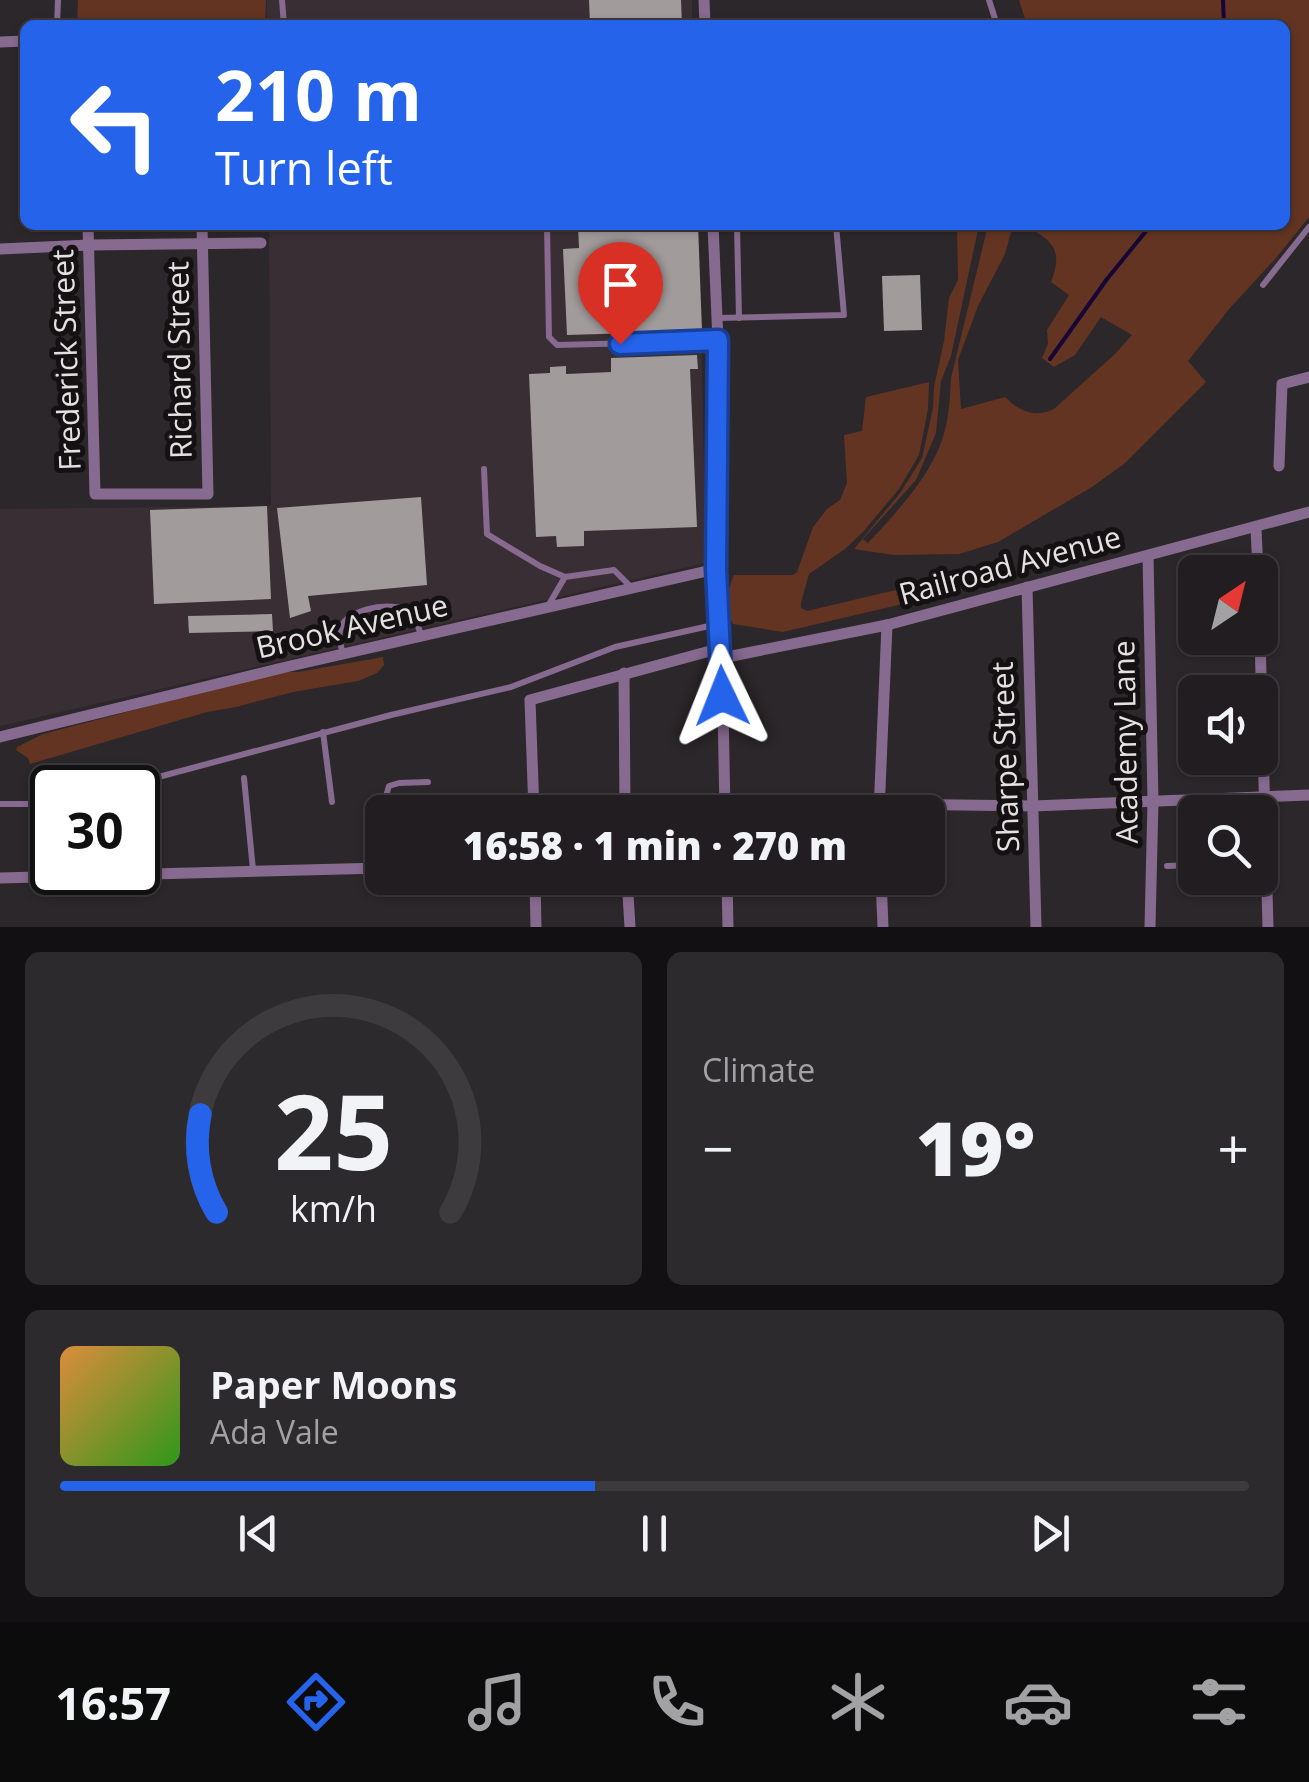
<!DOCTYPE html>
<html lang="en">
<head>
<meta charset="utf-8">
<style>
	body { margin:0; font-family:"Open Sans",sans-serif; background:#2d2a2d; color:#f1f3f6; height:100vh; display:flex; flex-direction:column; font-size:38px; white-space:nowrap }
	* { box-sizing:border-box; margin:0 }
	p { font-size:32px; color:#a2a2a5 }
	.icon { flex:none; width:55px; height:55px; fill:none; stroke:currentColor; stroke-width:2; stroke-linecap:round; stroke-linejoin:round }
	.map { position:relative; height:927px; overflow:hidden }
	.drawer { display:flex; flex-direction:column; gap:25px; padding:25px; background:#121012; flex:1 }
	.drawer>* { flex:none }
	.hud { position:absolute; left:20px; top:20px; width:1270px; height:210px; border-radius:15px; box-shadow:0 2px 8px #0004,0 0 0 2px #3e3b3e; background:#2563eb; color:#fff; overflow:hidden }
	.needle { width:65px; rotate:35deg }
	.controls { position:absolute; left:1178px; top:555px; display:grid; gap:20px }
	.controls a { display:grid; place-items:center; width:100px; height:100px; border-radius:15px; background:#211d20; box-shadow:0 2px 8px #0004,0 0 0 2px #3e3b3e; font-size:50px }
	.speed { position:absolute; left:30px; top:765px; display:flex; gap:20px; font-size:50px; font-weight:700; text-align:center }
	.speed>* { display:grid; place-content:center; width:130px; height:130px; border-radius:50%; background:#211d20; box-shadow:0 2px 8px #0004,0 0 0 2px #3e3b3e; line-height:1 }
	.speed .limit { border:5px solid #111; border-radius:15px; background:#fff; color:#111 }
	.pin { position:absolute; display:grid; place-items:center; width:85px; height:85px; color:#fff; margin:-102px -42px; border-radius:50% 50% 50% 0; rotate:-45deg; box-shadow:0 0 10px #0007 }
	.pin .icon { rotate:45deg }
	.me { position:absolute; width:110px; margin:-55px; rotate:358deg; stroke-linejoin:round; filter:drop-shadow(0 0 8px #0008) }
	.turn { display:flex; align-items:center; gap:35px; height:210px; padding:0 30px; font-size:45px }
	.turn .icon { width:130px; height:130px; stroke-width:2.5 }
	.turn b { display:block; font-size:70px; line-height:85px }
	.big { font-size:75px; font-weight:800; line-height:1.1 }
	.drawer .tile { flex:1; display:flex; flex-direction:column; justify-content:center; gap:15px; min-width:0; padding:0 35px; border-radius:15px; background:#2d2a2d }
	.drawer .dial { align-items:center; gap:0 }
	.dial svg { height:260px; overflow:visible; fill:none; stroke:#3e3b3e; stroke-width:7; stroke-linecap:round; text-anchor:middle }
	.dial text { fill:#f1f3f6; stroke:none }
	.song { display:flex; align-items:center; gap:30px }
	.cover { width:120px; height:120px; border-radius:15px; background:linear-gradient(135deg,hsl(30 70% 55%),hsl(110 70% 35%)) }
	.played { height:10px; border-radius:5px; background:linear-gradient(90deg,#2563eb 45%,#3e3b3e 45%) }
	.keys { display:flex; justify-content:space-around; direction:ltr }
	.heat { display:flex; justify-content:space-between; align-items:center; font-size:55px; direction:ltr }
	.drawer .tiles { flex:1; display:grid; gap:25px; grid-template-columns:1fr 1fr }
	.tile:last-child { grid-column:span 2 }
	.trip { position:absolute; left:365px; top:795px; width:580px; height:100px; border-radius:15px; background:#211d20; box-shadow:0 2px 8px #0004,0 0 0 2px #3e3b3e; font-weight:800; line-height:100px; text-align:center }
	.tab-bar { display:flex; height:160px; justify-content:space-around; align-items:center; background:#0d0c0d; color:#a2a2a5 }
	.tab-bar .icon { width:70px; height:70px }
	.tab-bar .current { color:#2563eb }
	.tab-bar b { font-size:45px; color:#f1f3f6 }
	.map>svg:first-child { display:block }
	.built { fill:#392e33 }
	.green { fill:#633422 }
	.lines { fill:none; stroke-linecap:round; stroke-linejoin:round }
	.stream { stroke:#160636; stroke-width:4 }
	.building { fill:#a29b9b }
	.lane { stroke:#876a8f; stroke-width:6 }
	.street { stroke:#876a8f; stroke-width:11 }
	.route-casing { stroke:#184099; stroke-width:25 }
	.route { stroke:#2563eb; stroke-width:18 }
	.labels { text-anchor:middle; stroke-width:10; stroke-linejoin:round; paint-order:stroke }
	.street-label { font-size:30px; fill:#e5e1e3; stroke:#131112 }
</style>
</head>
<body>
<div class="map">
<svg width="1309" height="927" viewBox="0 0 1309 927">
	<rect width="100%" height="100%" fill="#2c272a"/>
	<g class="built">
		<rect x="267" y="0" width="425" height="25"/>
		<polygon points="269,225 699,225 706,563 0,726 0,509 271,506"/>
	</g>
	<g class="green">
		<polygon points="78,0 266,0 265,25 77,25"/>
		<path d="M1019 0H1309V217L1276 258 1230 308 1188 361 1206 382 1124 464 1092 487 998 542 959 554 894 555 854 549 900 493 922 458 933 408 934 387 944 341 949 298 958 280 957 225H979L951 356 941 381 936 433 916 480 863 539 868 543C895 514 929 478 942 440 949 420 950 399 951 378L988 225H1013L1005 254 978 306 958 360 961 409 1005 397C1020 412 1034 418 1054 409L1115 354 1132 335 1101 317 1075 355 1054 367 1042 358 1048 344 1047 330 1069 295 1051 282C1064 249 1052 241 1025 225H1285V25H1027Z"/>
		<path d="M929 382 928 409 919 455 899 489 863 532 845 549 809 574 801 603V608L807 611 997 566 1012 573 1009 579 783 632 733 624C724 610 727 590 734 575H793L797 572 813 527 827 509 840 500 847 483 844 435 862 431 866 397Z"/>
		<polygon points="383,657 384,665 377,673 358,681 293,692 236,707 207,712 30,764 28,758 16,750 17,747 43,734 207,691 282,672 298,672"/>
	</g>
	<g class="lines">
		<g class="stream">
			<polyline points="1223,0 1224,25"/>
			<polyline points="1050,359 1107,279 1151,225"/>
		</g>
	</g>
	<g class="building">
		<polygon points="589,0 681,0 682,25 590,25"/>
		<polygon points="578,225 698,225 702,331 567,335 563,249 579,248"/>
		<polygon points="920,275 922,330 884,331 882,276"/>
		<polygon points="697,355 698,369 690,369 697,527 584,531 584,546 557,547 556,536 536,537 529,374 550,373 550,367 566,366 566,374 611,372 611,358"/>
		<polygon points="421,497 427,585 308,596 311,611 290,618 277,508"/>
		<polygon points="267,506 271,599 154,604 150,510"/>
		<polygon points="272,614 273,631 189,633 188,616"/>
	</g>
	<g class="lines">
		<g class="lane">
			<polyline points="282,0 284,25"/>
			<polyline points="989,0 997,25"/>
			<polyline points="57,25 58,0"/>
			<polyline points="547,225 549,337 557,345 716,341"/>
			<polyline points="737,225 739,318"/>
			<polyline points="1263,285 1309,227"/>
			<polyline points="718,318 844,315 836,225"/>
			<polyline points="484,469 487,534 540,566 565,577 548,606"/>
			<polyline points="565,577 614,570 631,587"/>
			<path d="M343 654C341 646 338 638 340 630 345 610 386 602 403 609 414 614 418 625 421 635"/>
			<polyline points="323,732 332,802"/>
			<polyline points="244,778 253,870"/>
			<polyline points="117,788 391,715 511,687 615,647 718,624"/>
			<polyline points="0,804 35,804 52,801"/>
			<polyline points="387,812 386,796 389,786 399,783 428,782"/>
			<polyline points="1167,866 1195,865"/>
		</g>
		<g class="street">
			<polyline points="704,0 705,25"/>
			<polyline points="0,42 25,41"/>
			<polyline points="88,225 95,494 208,494 202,225"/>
			<polyline points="713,225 718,341 716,569 722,653 725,812"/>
			<polyline points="0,249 89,245 261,243"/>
			<polyline points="1279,466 1282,384 1309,377"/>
			<polyline points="1256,528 1258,572"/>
			<polyline points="1148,556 1153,801 1150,927"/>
			<polyline points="1027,587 1036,927"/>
			<polyline points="1260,638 1268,927"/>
			<polyline points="722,658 887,625 1309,512"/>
			<polyline points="624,673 625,812"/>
			<polyline points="0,737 286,667 716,569"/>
			<polyline points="724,809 879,804 1033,806 1309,795"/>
			<polyline points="534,812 530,700 721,648"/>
			<polyline points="879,812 887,625"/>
			<polyline points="0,878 382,868"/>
			<polyline points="535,878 536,927"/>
			<polyline points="627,878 630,927"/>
			<polyline points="727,878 728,927"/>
			<polyline points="881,878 883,927"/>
		</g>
	</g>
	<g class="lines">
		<g class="route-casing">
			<polyline id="route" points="620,344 718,340 716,569 722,696"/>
		</g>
		<use href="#route" class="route"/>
	</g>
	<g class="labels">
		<g class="street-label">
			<text transform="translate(67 360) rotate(-92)" y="10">Frederick Street</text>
			<text transform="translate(180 360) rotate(-91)" y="10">Richard Street</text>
			<text transform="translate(1010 566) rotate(-15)" y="10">Railroad Avenue</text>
			<text transform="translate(352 627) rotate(-13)" y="10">Brook Avenue</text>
			<text transform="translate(1126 742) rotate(-91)" y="10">Academy Lane</text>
			<text transform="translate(1006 757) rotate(-92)" y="10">Sharpe Street</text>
		</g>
	</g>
</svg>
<div class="controls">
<a><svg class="needle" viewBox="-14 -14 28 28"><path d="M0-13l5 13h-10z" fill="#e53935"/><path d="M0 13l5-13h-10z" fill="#a2a2a5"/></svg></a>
<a><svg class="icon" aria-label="sound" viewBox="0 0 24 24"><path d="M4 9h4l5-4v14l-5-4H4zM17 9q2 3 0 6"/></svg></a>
<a><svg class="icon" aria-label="search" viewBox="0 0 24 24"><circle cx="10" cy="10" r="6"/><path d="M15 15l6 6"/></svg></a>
</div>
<div class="speed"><div class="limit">30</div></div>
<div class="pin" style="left:620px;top:344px;background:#d93025"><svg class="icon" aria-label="arrive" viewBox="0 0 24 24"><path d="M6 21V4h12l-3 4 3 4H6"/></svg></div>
<svg class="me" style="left:722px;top:696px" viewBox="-20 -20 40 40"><path d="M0-17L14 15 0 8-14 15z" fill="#2563eb" stroke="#fff" stroke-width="4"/></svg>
<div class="trip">16:58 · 1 min · 270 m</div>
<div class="hud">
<div class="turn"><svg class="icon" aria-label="left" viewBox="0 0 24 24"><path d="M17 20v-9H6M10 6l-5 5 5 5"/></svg><div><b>210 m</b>Turn left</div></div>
</div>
</div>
<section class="drawer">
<div class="tiles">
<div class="tile dial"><svg viewBox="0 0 100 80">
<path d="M14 69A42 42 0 1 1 86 69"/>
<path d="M14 69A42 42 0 0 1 9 39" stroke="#2563eb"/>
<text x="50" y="56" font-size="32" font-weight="700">25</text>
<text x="50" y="72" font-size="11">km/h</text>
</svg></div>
<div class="tile"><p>Climate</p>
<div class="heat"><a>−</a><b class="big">19°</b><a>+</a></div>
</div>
<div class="tile">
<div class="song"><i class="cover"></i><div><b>Paper Moons</b><p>Ada Vale</p></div></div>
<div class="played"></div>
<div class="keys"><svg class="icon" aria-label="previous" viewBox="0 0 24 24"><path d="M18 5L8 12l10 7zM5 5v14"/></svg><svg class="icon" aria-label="pause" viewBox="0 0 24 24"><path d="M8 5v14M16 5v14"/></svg><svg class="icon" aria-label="next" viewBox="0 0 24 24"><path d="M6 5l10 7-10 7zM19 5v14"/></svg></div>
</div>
</div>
</section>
<nav class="tab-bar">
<b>16:57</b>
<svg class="icon current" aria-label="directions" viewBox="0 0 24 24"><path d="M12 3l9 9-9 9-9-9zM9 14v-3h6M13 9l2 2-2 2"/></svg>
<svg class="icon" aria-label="music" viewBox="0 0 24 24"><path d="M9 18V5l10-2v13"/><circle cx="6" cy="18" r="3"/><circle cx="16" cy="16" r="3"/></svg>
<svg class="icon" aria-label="phone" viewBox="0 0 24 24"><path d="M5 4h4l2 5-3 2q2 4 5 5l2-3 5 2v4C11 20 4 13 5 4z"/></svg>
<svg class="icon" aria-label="climate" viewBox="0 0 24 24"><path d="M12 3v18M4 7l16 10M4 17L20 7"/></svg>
<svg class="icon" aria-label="car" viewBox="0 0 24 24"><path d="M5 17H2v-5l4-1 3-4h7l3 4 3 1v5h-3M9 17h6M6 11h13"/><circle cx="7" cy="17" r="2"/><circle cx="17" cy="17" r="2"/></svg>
<svg class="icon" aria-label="filters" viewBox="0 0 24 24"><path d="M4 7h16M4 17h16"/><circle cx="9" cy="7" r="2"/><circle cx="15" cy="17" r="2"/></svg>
</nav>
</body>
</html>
